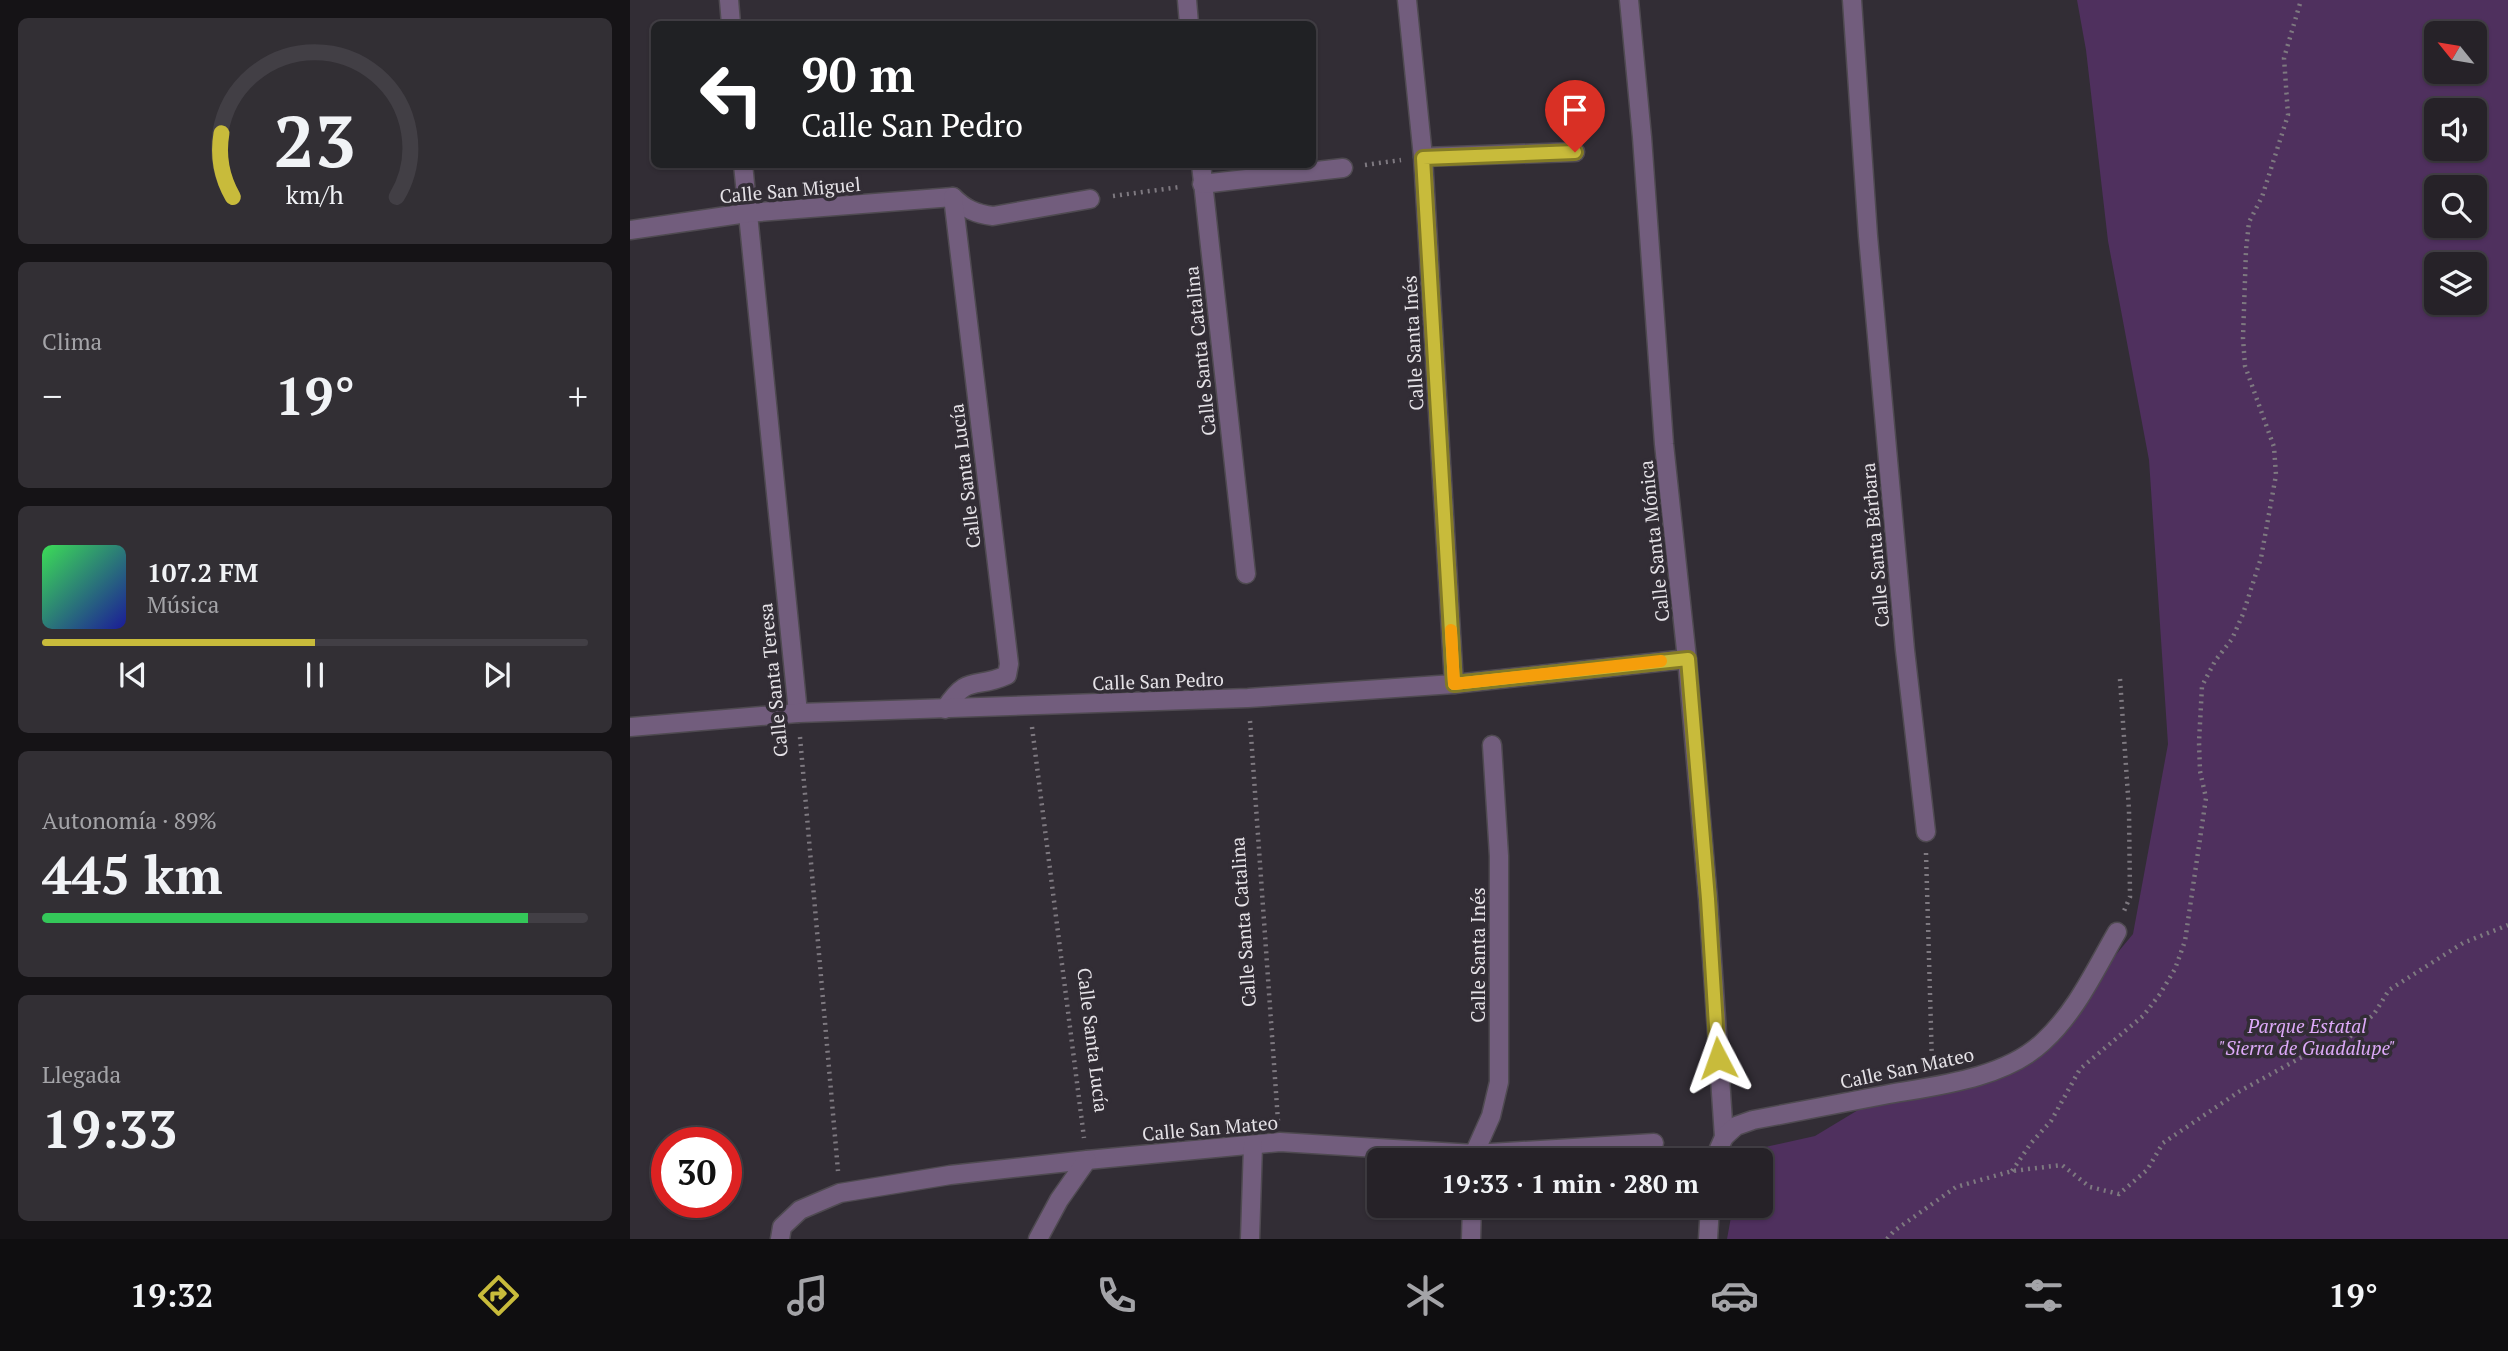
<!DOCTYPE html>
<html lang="es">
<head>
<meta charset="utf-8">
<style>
	body { margin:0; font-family:"PT Serif",serif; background:#322f34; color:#f1f3f6; height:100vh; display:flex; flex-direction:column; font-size:26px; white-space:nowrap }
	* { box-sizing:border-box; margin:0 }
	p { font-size:23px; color:#a4a4a8 }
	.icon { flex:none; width:38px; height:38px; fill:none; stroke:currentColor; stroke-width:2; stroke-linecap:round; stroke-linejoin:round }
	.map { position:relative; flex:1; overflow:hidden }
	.sheet { display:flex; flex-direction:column; gap:18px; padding:18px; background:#151316; width:630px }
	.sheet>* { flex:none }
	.top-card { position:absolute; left:21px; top:21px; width:665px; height:147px; border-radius:10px; box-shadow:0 2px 5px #0004,0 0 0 2px #423f45; background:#202124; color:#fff; overflow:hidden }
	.needle { width:46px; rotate:300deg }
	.fabs { position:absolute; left:1794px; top:21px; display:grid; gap:14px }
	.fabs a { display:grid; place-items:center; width:63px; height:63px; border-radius:10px; background:#262228; box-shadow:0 2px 5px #0004,0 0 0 2px #423f45; font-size:35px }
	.speed { position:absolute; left:21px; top:1127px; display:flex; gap:14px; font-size:35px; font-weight:700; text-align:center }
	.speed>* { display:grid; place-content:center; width:91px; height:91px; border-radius:50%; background:#262228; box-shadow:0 2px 5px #0004,0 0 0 2px #423f45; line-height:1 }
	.speed .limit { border:10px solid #d22; background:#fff; color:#111 }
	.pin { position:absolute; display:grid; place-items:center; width:60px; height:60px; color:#fff; margin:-72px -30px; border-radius:50% 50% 50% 0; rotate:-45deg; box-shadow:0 0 7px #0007 }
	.pin .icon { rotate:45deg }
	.me { position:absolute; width:77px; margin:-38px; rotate:356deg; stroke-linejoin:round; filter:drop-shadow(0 0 5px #0008) }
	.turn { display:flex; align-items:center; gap:24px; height:147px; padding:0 35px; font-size:32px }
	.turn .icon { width:91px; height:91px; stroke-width:2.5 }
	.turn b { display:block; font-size:49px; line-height:60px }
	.big { font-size:52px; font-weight:800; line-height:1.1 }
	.sheet .widget { flex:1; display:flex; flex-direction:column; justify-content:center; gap:10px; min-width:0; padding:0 24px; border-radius:10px; background:#322f34 }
	.sheet .dial { align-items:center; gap:0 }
	.dial svg { height:182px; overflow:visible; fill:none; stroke:#423f45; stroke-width:7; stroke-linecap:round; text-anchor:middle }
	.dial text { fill:#f1f3f6; stroke:none }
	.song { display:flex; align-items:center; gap:21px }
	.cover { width:84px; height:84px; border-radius:10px; background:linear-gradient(135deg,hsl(130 70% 55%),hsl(240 70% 35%)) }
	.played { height:7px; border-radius:4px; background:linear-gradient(90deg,#c8bb3b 50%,#423f45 50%) }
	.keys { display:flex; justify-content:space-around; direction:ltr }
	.heat { display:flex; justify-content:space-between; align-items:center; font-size:38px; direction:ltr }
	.charge { height:10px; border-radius:5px; background:linear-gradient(90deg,#34c759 89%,#423f45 0) }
	.trip { position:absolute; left:737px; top:1148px; width:406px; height:70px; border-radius:10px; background:#262228; box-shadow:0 2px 5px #0004,0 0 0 2px #423f45; font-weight:800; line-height:70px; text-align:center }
	.tab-bar { display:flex; height:112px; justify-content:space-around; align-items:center; background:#0f0e10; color:#a4a4a8 }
	.tab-bar .icon { width:49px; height:49px }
	.tab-bar .active { color:#c8bb3b }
	.tab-bar b { font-size:32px; color:#f1f3f6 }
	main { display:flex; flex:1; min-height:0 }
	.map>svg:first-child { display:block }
	.green { fill:#4f305e; fill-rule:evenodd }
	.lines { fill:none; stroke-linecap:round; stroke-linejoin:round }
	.minor-casing { stroke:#4f4a51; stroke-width:21 }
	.path { stroke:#7e7980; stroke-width:4.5; stroke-dasharray:2 5; stroke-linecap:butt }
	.minor { stroke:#725d7d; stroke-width:18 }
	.route-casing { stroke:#827a26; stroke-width:18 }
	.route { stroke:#c8bb3b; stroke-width:12 }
	.slow { stroke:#f59e0b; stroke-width:12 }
	.labels { text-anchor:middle; stroke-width:7; stroke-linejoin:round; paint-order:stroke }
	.street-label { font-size:19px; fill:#e5e2e7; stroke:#322d35 }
	.park-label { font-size:19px; font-style:italic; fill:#dda9f8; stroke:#322d35 }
</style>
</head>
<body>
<main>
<section class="sheet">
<div class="widget dial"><svg viewBox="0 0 100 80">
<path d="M14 69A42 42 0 1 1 86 69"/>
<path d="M14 69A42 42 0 0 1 9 41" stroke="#c8bb3b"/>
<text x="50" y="56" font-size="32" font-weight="700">23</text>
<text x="50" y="72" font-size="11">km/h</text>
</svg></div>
<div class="widget"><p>Clima</p>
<div class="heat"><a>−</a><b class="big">19°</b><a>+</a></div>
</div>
<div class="widget">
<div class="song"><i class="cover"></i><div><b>107.2 FM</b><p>Música</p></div></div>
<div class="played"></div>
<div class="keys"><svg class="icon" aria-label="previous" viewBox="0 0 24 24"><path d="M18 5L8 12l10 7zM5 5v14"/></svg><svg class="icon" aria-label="pause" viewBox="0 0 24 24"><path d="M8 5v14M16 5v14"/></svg><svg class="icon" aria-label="next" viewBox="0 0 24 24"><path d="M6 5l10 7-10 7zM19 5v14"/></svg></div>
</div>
<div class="widget"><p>Autonomía · 89%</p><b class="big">445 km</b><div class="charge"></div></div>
<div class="widget"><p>Llegada</p><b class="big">19:33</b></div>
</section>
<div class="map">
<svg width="1878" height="1239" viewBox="0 0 1878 1239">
	<rect width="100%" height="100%" fill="#322d35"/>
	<path class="green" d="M1447 0H1878V1239H1097L1103 1206H1130V1160H1111L1113 1152 1185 1136 1238 1104 1393 1067 1503 934 1538 744 1519 460 1478 241 1456 50ZM1806 33H1844V72H1806ZM1806 110H1844V149H1806ZM1806 187H1844V226H1806ZM1806 264H1844V303H1806Z"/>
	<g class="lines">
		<g class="minor-casing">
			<g id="minor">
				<polyline points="99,0 101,24"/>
				<polyline points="557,0 559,24"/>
				<polyline points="777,0 793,157 824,684"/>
				<polyline points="999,0 1012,137 1034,444 1057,659 1078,899 1094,1137 1084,1160"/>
				<polyline points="1222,0 1238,236 1275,650 1296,832"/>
				<polyline points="793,157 945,152"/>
				<polyline points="113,164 168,713"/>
				<polyline points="571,164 616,574"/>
				<polyline points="572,184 713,168"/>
				<path d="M0 230 117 213 323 197C335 209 346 214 363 216L460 199"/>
				<path d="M315 709C338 673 345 690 377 675L379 664 323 197"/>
				<polyline points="0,727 168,713 618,698 824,684 1057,659"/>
				<path d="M1094 1137 1106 1126 1123 1120C1167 1112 1210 1103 1254 1095 1304 1086 1374 1079 1413 1042 1446 1012 1465 970 1487 932"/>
				<polyline points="844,1160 844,1154 861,1116 869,1082 869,856 862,745"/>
				<polyline points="150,1239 152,1227 170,1210 210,1193 320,1175 457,1160 650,1142 844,1154 1024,1143"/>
				<polyline points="408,1239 429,1200 457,1160"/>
				<polyline points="620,1239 623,1145"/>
				<polyline points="841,1239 842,1206"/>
				<polyline points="1078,1239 1080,1206"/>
			</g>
		</g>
		<g class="path">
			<polyline points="735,165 771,160"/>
			<polyline points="483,196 550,187"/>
			<polyline points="1490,679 1499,810 1500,897 1494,911"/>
			<polyline points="620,721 648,1121"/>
			<polyline points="402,727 454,1138"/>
			<polyline points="170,737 208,1171"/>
			<polyline points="1296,853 1302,1064"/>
			<polyline points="1382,1171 1401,1143 1421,1121 1450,1069 1513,1016 1530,994 1545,969 1555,941 1576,798 1570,771 1569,742 1572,686 1585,661 1602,639 1613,614 1631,558 1646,475 1644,447 1615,366 1613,338 1616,250 1619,222 1632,197 1658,115 1654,58 1671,0"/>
			<polyline points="1257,1239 1264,1231 1326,1187 1382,1171 1432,1165 1460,1187 1489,1194 1517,1170 1533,1143 1610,1091 1672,1057 1708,1048 1744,1014 1759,990 1833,943 1878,925"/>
		</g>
		<use href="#minor" class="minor"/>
	</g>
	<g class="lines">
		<g class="route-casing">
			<polyline id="route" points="945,152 793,158 824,684 1058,659 1078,899 1088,1058"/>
		</g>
		<use href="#route" class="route"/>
		<polyline class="slow" points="821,630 824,684 1031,661"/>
	</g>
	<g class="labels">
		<g class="street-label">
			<text transform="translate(160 190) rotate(-5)" y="7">Calle San Miguel</text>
			<text transform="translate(783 343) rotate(-93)" y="7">Calle Santa Inés</text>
			<text transform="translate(570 351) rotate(-96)" y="7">Calle Santa Catalina</text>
			<text transform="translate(335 476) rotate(-97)" y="7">Calle Santa Lucía</text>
			<text transform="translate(1024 541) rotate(-96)" y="7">Calle Santa Mónica</text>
			<text transform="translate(1245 545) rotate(-95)" y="7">Calle Santa Bárbara</text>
			<text transform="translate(143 680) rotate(-96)" y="7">Calle Santa Teresa</text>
			<text transform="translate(528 681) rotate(-2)" y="7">Calle San Pedro</text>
			<text transform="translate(613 922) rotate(-94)" y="7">Calle Santa Catalina</text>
			<text transform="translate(848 955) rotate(-90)" y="7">Calle Santa Inés</text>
			<text transform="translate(463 1040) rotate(83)" y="7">Calle Santa Lucía</text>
			<text transform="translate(1277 1068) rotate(-12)" y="7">Calle San Mateo</text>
			<text transform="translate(580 1128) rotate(-5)" y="7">Calle San Mateo</text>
		</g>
		<g class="park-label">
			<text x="1677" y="1033">Parque Estatal<tspan x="1677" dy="22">"Sierra de Guadalupe"</tspan></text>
		</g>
	</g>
</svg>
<div class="fabs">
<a><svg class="needle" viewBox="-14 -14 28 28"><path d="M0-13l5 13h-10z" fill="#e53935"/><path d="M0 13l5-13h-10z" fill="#a4a4a8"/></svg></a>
<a><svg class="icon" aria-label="sound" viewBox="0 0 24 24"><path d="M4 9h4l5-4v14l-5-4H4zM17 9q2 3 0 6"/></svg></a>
<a><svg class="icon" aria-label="search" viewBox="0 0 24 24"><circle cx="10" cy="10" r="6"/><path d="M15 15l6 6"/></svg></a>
<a><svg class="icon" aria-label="layers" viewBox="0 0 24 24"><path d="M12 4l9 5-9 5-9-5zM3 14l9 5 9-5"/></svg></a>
</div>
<div class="speed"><div class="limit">30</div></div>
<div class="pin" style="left:945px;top:152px;background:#d93025"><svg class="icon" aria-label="arrive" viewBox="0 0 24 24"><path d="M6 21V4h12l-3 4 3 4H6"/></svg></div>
<svg class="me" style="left:1088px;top:1058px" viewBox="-20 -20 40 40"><path d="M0-17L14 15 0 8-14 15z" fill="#c8bb3b" stroke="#fff" stroke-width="4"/></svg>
<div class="trip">19:33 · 1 min · 280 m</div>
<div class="top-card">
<div class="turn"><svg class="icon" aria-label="left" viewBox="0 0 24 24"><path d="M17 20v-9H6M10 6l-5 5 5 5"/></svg><div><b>90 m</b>Calle San Pedro</div></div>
</div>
</div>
</main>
<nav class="tab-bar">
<b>19:32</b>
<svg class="icon active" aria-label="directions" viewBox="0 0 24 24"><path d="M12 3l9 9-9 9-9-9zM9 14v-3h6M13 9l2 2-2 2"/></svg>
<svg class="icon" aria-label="music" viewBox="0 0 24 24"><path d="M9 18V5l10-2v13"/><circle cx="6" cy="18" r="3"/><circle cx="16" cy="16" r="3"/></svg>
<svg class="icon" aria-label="phone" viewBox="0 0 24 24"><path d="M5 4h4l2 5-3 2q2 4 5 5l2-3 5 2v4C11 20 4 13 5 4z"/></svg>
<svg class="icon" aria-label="climate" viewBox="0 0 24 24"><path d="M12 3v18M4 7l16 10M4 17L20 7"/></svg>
<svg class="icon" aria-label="car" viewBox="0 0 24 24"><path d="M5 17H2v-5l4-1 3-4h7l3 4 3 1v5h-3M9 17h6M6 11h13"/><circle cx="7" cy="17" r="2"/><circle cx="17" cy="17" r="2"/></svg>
<svg class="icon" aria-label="filters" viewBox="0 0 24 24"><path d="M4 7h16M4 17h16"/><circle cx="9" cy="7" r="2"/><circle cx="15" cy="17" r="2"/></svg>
<b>19°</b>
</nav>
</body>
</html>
